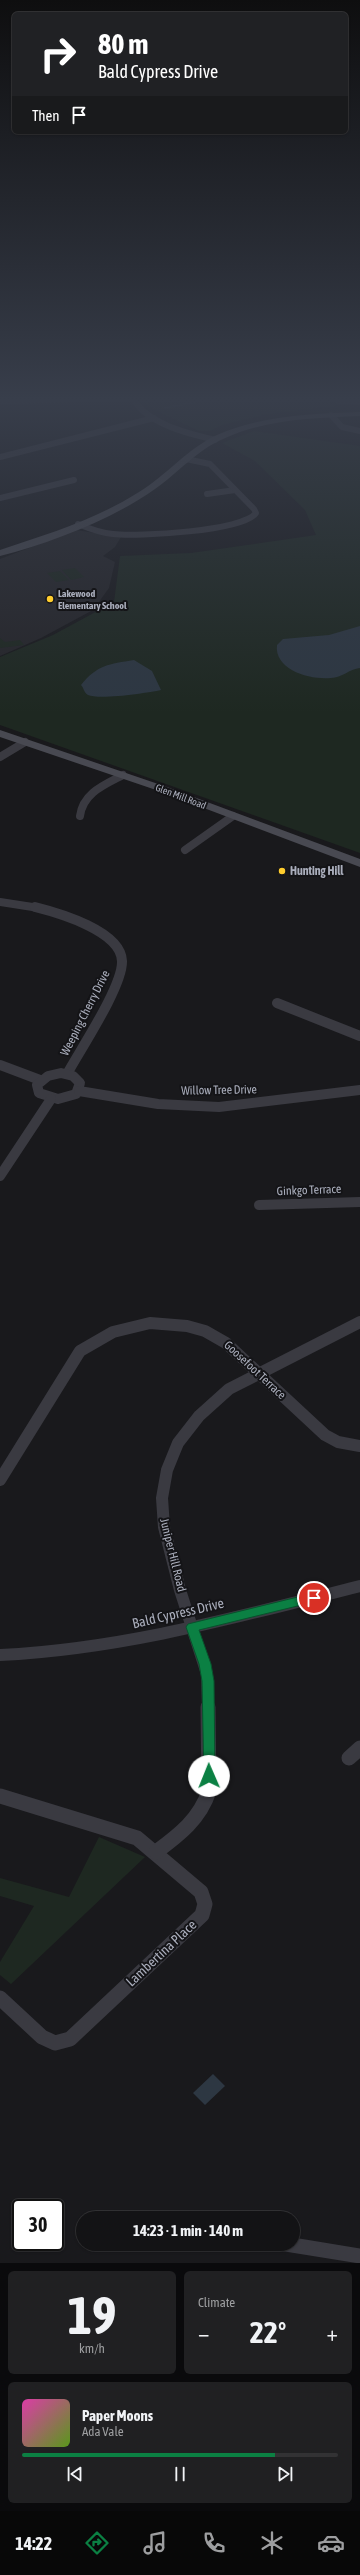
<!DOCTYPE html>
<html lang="en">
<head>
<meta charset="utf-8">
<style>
	body { margin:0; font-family:"Asap Condensed",sans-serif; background:#202022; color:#f1f3f6; height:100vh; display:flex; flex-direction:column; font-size:15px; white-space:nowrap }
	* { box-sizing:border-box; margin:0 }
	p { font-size:13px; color:#9d9ea0 }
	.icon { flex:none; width:22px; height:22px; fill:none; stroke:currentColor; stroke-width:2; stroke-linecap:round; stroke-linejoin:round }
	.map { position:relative; height:2263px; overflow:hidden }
	.drawer { display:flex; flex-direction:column; gap:8px; padding:8px; background:#0a0a0c; flex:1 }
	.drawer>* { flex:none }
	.hud { position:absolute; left:12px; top:12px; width:336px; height:122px; border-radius:6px; box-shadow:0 1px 3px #0004,0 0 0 1px #323234; background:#202124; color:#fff; overflow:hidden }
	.speed { position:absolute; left:12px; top:2199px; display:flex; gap:8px; font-size:20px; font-weight:700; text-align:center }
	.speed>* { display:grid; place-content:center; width:52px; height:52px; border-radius:50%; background:#131315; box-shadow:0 1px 3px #0004,0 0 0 1px #323234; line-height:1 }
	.speed .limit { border:2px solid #111; border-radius:6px; background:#fff; color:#111 }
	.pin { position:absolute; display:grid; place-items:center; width:34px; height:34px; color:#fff; margin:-17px; border:2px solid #fff; border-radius:50%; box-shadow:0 1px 4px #0007 }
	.me { position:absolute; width:44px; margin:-22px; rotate:359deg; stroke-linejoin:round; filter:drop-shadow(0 0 3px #0008) }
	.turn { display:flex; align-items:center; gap:14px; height:84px; padding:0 20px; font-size:18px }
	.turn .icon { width:52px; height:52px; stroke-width:2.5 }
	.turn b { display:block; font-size:28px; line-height:34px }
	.then { display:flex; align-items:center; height:38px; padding:0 20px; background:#0003; gap:8px; font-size:15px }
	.big { font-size:30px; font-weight:700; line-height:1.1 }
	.drawer .tile { flex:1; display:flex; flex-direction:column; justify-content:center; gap:6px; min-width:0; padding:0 14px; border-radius:6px; background:#202022 }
	.drawer .dial { align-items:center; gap:0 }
	.dial b { font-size:52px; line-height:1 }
	.song { display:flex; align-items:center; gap:12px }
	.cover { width:48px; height:48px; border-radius:6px; background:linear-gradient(135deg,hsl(320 70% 55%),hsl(90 70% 35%)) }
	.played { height:4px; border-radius:2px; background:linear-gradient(90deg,#0b8043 80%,#323234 80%) }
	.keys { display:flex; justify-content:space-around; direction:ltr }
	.heat { display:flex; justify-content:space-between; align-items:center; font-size:22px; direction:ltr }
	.drawer .tiles { flex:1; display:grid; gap:8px; grid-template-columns:1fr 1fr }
	.tile:last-child { grid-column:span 2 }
	.trip { position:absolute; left:76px; top:2211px; width:224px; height:40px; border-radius:20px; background:#131315; box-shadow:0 1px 3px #0004,0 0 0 1px #323234; font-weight:700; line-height:40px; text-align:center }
	.tabs { display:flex; height:64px; justify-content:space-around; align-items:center; background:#080808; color:#9d9ea0 }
	.tabs .icon { width:28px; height:28px }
	.tabs .on { color:#0b8043 }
	.tabs b { font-size:18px; color:#f1f3f6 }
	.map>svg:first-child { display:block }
	.built { fill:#252529 }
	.green { fill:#1e2821 }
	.water { fill:#2d3742 }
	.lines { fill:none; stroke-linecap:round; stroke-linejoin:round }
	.stream { stroke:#2d3742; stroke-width:2 }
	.street-far4 { stroke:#3a3a41; stroke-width:6 }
	.street-far3 { stroke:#3a3a41; stroke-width:8 }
	.street-far2 { stroke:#3a3a41; stroke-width:10 }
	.street-far1 { stroke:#3a3a41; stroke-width:12 }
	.street { stroke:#3a3a41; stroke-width:15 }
	.secondary { fill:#484951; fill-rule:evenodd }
	.route { fill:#0b8043; stroke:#07532c }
	.poi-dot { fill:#ffcd2e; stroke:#141417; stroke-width:1.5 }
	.labels { text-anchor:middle; stroke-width:4; stroke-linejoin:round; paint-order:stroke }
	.far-poi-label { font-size:10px; font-weight:bold; fill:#aaaebc; stroke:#141417; text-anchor:start }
	.far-street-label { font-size:10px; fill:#aaaebc; stroke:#141417 }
	.poi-label { font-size:12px; font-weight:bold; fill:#aaaebc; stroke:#141417; text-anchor:start }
	.street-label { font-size:12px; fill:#aaaebc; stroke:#141417 }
	.near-street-label { font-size:14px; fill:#aaaebc; stroke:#141417 }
</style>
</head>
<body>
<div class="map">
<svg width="360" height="2263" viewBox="0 0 360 2263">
	<rect width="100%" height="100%" fill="#19191c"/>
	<polygon class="built" points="76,530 121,537 115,547 103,556 115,562 109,588 93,610 41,638 0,656 0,559"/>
	<g class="green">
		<polygon points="140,396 324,396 335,406 268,414 222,425 210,431 199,431 153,409 145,404"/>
		<polygon points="254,431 360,446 360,853 0,725 0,657 53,635 114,602 120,556 191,553 316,535 305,510 255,461 222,443"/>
		<polygon points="75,568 84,577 71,580 62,570"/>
		<polygon points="60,571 69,580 56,582 47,573"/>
		<polygon points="0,638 5,642 20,640 24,645 0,648"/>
		<polygon points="99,1837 145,1857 11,1984 0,1975 0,1962 34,1906 0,1896 0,1878 69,1897"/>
	</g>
	<g class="water">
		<path d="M360 626V668C349 669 342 678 331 678 310 680 274 670 277 645L283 639 329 635Z"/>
		<path d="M134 660 152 671 161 690C148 693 99 700 88 695 84 693 84 688 81 685 97 665 109 664 134 660Z"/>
		<polygon points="213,2074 225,2086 205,2105 193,2093"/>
	</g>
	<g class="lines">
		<polyline class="stream" points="165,408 199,401 205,396"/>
		<g class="street-far4">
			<path d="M131 396C146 424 187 433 215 440"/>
			<polyline points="329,396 340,401 360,402"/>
			<polyline points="0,401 131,398"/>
			<polyline points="331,415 342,427 360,431"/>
			<polyline points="0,457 154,418"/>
			<polyline points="207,494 235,490"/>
			<polyline points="0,498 74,480"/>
			<path d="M78 524C90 529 101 533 113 534 137 537 244 531 256 513L254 509 210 464 186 459"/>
		</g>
		<g class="street-far3">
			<polyline points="0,757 25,742"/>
			<path d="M80 816C83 793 104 785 123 775"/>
			<polyline points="185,850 233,816"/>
			<polyline points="0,902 39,908"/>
		</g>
		<g class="street-far2">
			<path d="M35 907C59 913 121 931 122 961 123 986 80 1050 67 1074"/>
			<polyline points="277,1003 360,1036"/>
			<polyline points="0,1065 40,1080"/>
			<polygon points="61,1073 73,1076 80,1083 76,1094 58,1099 39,1093 37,1085 48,1076"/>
			<polyline points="79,1091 158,1104 219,1107 360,1090"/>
			<polyline points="0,1176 51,1099"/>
			<polyline points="259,1205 360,1202"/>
		</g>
		<g class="street-far1">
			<polyline points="0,1480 80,1351 113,1332 150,1323 187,1326 205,1331 226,1343 325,1435 338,1442 360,1446"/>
			<path d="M0 1655C124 1649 241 1616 360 1586"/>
			<polyline points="208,1708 207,1674 180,1590 164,1527 162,1498 167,1470 178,1443 199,1416 229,1389 360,1322"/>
		</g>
		<g class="street">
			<polyline points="349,1758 360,1748"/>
			<polyline points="0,1796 137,1838 201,1892 205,1904 202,1915 70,2039 55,2043 42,2037 0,1998"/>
			<path d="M156 1852C179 1835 200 1819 209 1791L208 1707"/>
			<polyline points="286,2244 360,2256"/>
		</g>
		<g class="secondary">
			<path d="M360 412V416C314 418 266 419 223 439 197 450 178 473 155 489 113 519 51 543 0 556V550C48 534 97 519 139 492 167 475 188 448 217 435 262 415 312 414 360 412Z"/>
			<polygon points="0,730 167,787 360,859 360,867 159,791 0,737"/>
		</g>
	</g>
	<linearGradient id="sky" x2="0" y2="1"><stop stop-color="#0e0e0f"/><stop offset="0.56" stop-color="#383e4b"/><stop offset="1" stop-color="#383e4b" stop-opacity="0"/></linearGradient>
	<rect width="360" height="713" fill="url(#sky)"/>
	<polygon class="route" points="314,1593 319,1598 318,1601 199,1630 211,1664 214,1681 215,1776 209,1781 204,1780 202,1681 199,1664 186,1627 188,1624"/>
	<g class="poi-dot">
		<circle cx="50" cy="599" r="4"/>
		<circle cx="282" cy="871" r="4"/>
	</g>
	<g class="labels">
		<g class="far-poi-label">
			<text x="58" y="597">Lakewood<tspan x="58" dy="12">Elementary School</tspan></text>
		</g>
		<g class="far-street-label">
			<text transform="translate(181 796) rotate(21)" y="4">Glen Mill Road</text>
		</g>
		<g class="poi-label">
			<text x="290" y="875">Hunting Hill</text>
		</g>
		<g class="street-label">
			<text transform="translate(85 1013) rotate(-63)" y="4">Weeping Cherry Drive</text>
			<text transform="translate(219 1090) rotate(-1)" y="4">Willow Tree Drive</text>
			<text transform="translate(309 1190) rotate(-2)" y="4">Ginkgo Terrace</text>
			<text transform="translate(255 1370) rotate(43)" y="4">Goosefoot Terrace</text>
			<text transform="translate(173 1555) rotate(76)" y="4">Juniper Hill Road</text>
		</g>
		<g class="near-street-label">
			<text transform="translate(178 1613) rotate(-13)" y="5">Bald Cypress Drive</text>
			<text transform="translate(161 1953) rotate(-43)" y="5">Lambertina Place</text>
		</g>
	</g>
</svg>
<div class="speed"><div class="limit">30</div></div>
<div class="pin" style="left:314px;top:1598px;background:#d93025"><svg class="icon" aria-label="arrive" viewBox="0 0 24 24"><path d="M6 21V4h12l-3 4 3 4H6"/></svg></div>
<svg class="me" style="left:209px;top:1776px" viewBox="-20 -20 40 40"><circle r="19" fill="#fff"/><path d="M0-13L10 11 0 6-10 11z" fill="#0b8043"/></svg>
<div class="trip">14:23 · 1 min · 140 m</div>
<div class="hud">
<div class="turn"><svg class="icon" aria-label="right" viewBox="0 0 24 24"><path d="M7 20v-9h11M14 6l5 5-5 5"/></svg><div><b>80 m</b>Bald Cypress Drive</div></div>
<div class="then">Then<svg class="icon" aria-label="arrive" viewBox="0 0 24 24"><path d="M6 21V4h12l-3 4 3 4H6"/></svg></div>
</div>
</div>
<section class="drawer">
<div class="tiles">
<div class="tile dial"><b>19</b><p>km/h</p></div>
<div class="tile"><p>Climate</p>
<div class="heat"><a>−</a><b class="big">22°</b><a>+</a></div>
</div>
<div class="tile">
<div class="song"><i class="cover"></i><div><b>Paper Moons</b><p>Ada Vale</p></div></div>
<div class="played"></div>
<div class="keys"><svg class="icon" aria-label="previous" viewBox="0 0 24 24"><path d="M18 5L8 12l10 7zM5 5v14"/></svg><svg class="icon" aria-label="pause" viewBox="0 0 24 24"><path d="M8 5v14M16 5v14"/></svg><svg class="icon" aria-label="next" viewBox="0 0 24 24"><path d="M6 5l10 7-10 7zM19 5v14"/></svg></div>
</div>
</div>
</section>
<nav class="tabs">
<b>14:22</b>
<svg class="icon on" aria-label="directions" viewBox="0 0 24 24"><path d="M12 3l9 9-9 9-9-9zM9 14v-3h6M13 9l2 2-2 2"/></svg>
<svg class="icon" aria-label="music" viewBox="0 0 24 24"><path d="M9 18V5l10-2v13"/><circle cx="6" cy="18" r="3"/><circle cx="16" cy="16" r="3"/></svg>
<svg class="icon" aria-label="phone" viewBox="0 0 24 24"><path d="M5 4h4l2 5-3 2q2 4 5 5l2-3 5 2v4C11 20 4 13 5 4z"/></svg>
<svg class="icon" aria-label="climate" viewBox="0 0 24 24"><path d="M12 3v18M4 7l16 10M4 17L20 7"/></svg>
<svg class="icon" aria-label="car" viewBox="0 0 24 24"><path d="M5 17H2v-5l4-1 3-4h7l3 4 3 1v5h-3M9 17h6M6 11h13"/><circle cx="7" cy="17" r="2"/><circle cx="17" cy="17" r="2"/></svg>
</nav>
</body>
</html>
